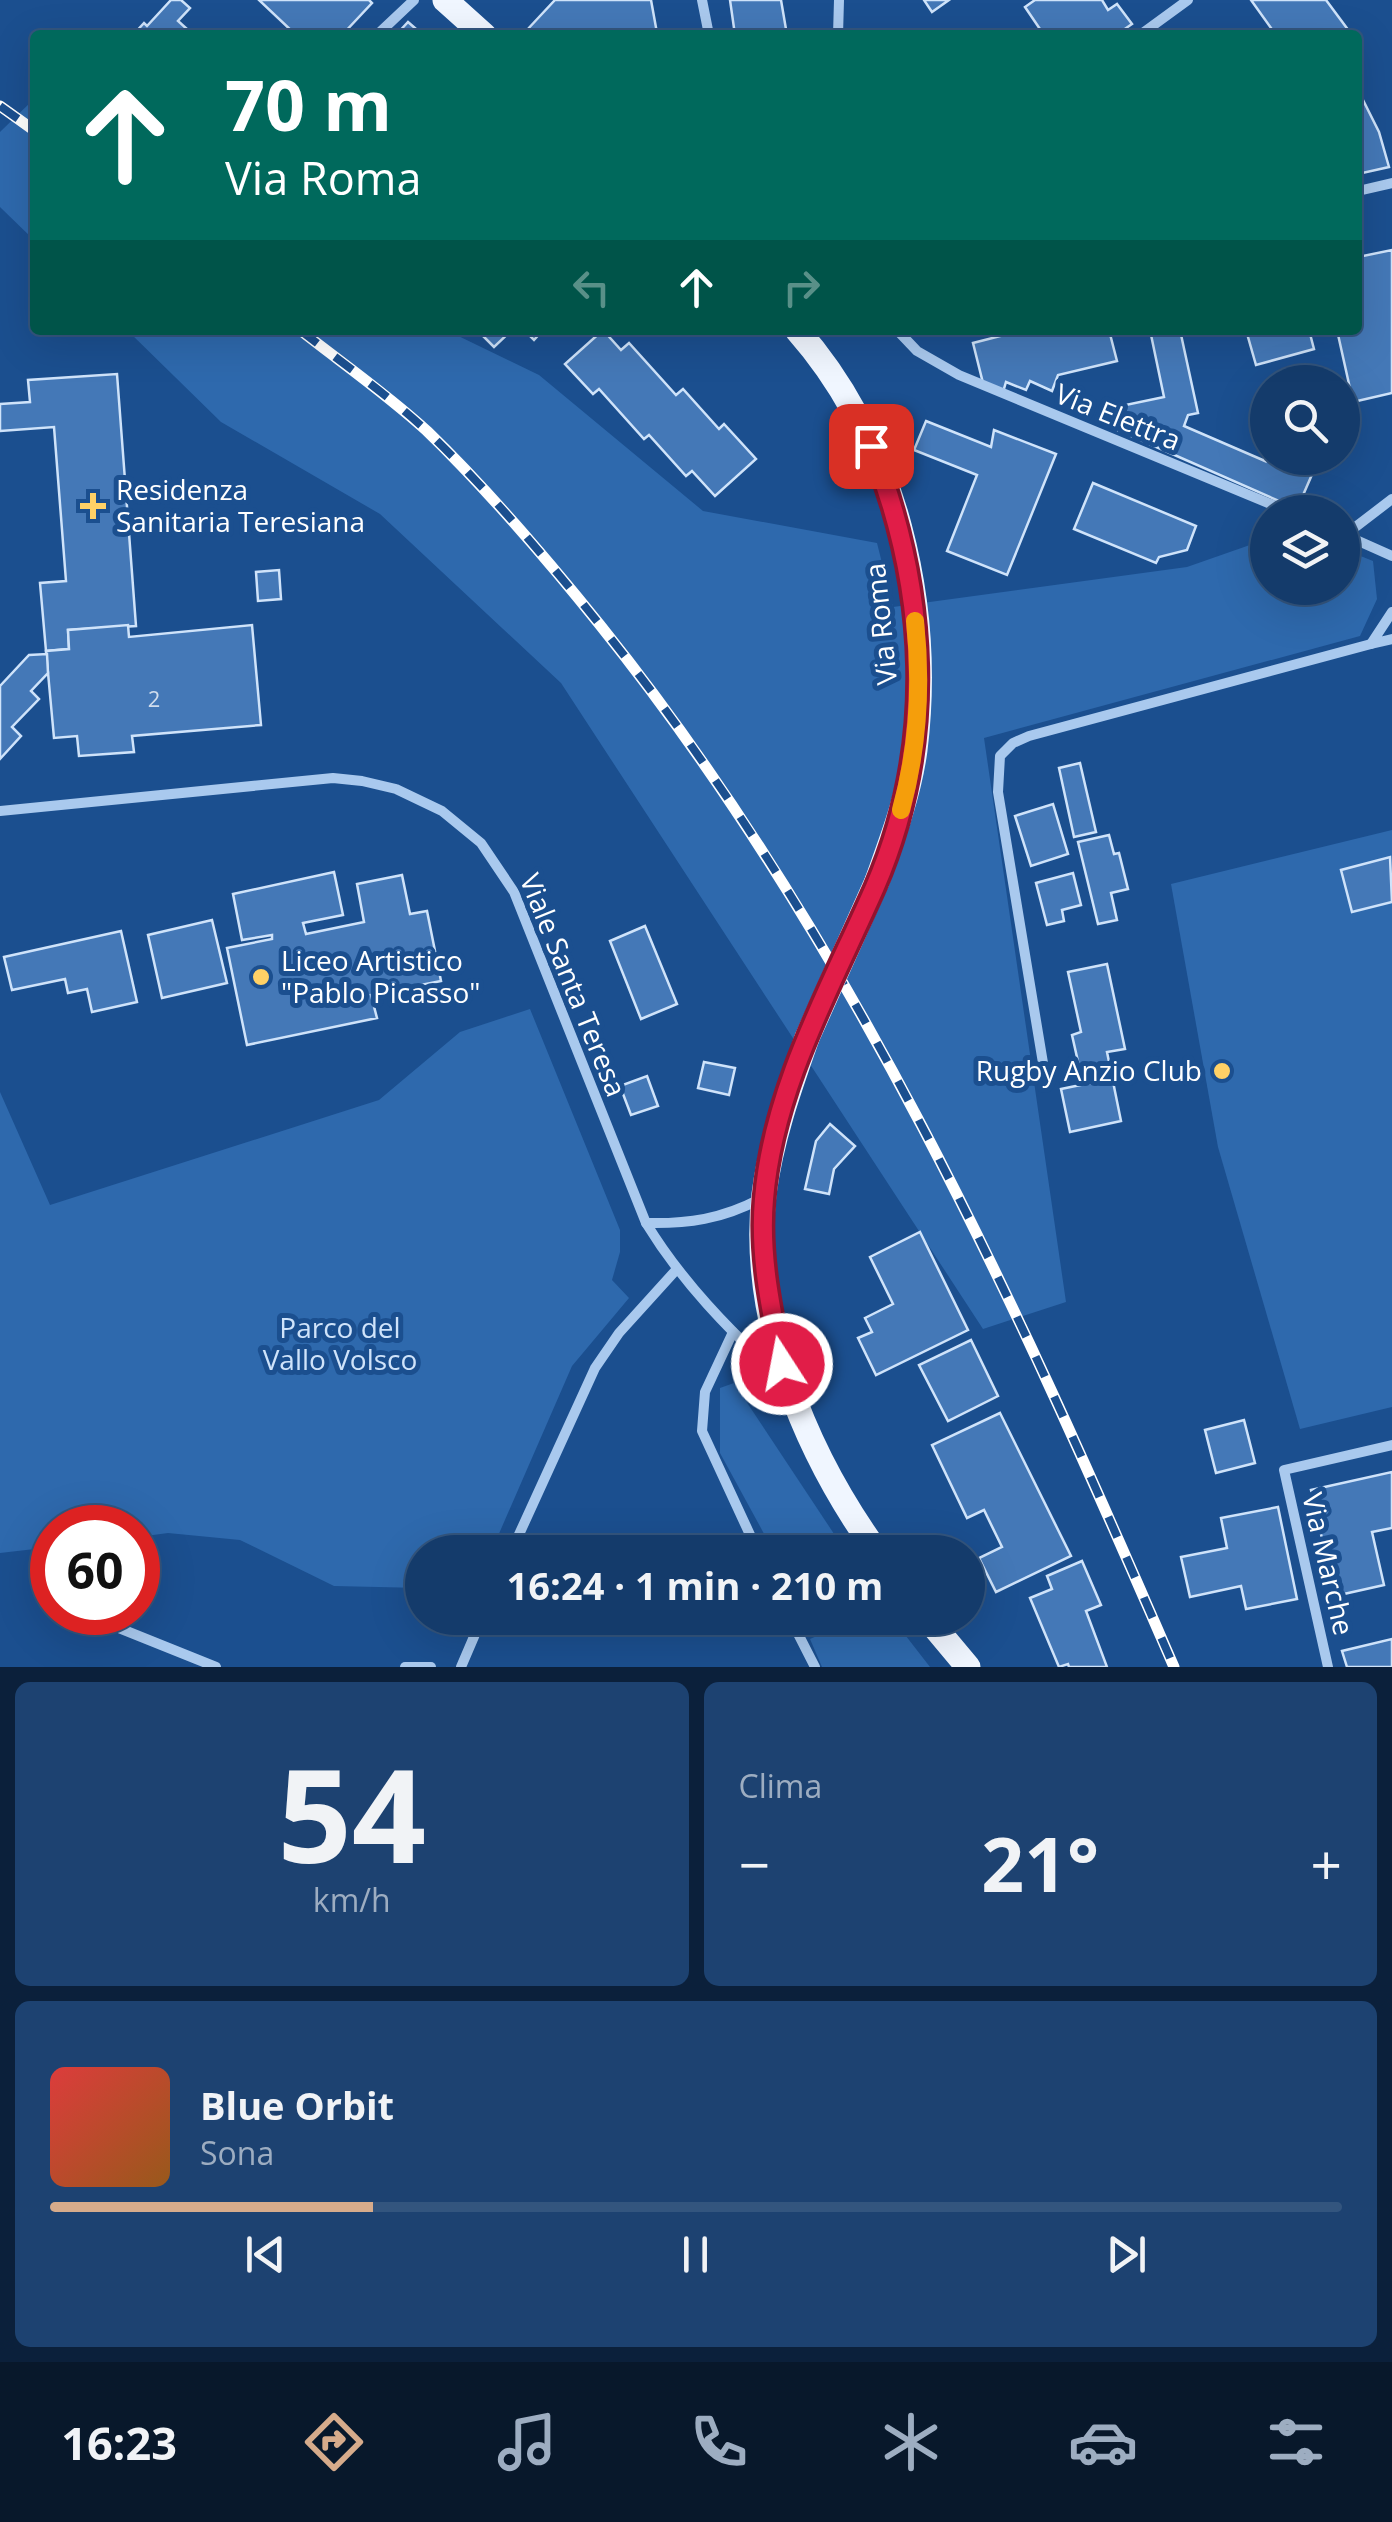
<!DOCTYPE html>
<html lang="it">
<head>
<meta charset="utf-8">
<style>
	body { margin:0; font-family:"Open Sans",sans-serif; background:#1d4271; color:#f1f3f6; height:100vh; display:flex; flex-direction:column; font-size:38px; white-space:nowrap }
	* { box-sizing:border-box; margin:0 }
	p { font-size:32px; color:#9dadc1 }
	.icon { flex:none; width:55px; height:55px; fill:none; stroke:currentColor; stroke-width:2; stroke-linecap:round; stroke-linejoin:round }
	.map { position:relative; height:1667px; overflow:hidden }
	.drawer { display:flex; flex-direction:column; gap:15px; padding:15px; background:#0b203b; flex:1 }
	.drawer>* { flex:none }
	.banner { position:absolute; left:30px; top:30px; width:1332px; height:305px; border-radius:10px; box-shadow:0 10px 40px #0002,0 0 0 2px #33557e; background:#00695c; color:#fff; overflow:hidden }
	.fabs { position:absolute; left:1250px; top:365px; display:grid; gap:20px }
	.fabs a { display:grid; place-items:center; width:110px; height:110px; border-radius:50%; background:#143b6b; box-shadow:0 10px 40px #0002,0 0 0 2px #33557e; font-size:50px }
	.speed { position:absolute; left:30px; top:1505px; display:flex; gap:20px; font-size:50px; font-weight:700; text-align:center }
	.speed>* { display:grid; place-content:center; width:130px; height:130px; border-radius:50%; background:#143b6b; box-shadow:0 10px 40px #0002,0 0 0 2px #33557e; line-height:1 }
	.speed .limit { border:15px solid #d22; background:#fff; color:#111 }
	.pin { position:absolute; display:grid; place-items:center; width:85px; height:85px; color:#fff; margin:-42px; border-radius:20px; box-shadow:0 5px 15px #0006 }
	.me { position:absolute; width:110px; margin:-55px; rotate:349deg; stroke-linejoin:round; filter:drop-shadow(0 0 8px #0008) }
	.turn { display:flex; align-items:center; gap:35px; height:210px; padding:0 30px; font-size:45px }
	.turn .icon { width:130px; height:130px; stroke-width:2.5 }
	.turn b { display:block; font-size:70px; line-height:85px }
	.lanes { display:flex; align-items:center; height:95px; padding:0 30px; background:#0003; justify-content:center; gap:50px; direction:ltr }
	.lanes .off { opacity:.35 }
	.big { font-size:75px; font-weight:700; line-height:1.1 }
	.drawer .tile { flex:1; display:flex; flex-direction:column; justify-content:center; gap:15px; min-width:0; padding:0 35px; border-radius:15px; background:#1d4271 }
	.drawer .dial { align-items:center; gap:0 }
	.dial b { font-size:130px; line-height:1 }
	.song { display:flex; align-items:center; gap:30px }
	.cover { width:120px; height:120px; border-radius:15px; background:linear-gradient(135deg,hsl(0 70% 55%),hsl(30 70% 35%)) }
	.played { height:10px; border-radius:5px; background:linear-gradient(90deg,#d6ab8b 25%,#33557e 25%) }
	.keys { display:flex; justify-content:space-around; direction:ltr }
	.heat { display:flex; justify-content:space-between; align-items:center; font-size:55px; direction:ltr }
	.drawer .tiles { flex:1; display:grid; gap:15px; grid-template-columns:1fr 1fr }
	.tile:last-child { grid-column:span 2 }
	.trip { position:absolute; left:405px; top:1535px; width:580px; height:100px; border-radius:50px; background:#143b6b; box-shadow:0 10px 40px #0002,0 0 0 2px #33557e; font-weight:700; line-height:100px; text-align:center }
	.dock { display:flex; height:160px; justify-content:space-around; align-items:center; background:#08182b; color:#9dadc1 }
	.dock .icon { width:70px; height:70px }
	.dock .active { color:#d6ab8b }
	.dock b { font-size:45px; color:#f1f3f6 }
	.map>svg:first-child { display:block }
	.green { fill:#2e69ad }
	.building { fill:#4478b7; stroke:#cfe3fa; stroke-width:2.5 }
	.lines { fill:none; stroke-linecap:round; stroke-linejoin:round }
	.minor { stroke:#a9c9ee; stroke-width:10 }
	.primary { stroke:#f0f6ff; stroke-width:25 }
	.rail-casing { stroke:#fff; stroke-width:11 }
	.rail { stroke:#1b4f8f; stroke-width:8; stroke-dasharray:22; stroke-linecap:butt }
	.primary-bridge { stroke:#f0f6ff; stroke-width:25 }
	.route-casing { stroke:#92132f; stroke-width:25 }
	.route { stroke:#e11d48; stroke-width:18 }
	.slow { stroke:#f59e0b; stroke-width:18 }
	.poi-dot { fill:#ffd166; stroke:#1b4f8f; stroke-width:4 }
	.labels { text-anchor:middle; stroke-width:10; stroke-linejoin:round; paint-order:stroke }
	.number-label { font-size:22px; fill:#d0dded }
	.street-label { font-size:28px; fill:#fff; stroke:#1b4f8f }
	.poi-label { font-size:28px; fill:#fff; stroke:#1b4f8f; text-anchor:start }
	.park-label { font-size:28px; fill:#cfe3fa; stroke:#1b4f8f }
</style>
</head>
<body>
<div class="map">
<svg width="1392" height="1667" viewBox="0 0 1392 1667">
	<rect width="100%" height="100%" fill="#1b4f8f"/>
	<g class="green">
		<polygon points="35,98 35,241 0,207 0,132"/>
		<polygon points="127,330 446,330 539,375 703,511 877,543 893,607 1187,567 1267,539 1268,588 1342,588 1343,549 1373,561 1377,599 1360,636 984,738 1066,1302 983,1329 561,683 380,514 221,422"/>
		<polygon points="1392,830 1392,1407 1300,1429 1218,1147 1171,884"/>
		<polygon points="530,1009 620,1230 620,1252 612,1280 629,1298 572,1366 491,1552 422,1552 422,1588 334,1586 240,1540 168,1533 138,1537 138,1528 52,1528 52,1547 0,1553 0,1092 50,1205 379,1100 460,1032"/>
		<polygon points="734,1383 846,1552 774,1552 720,1453 720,1388"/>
		<polygon points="809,1618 892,1618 930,1667 822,1667 810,1639 819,1635"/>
	</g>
	<g class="building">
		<polygon points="171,0 181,0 190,8 178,21 188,30 184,35 133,35 144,23 147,26"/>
		<polygon points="259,0 369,0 372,3 342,35 296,35"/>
		<polygon points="555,0 651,0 657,33 531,35 526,31"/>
		<polygon points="730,0 781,0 787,35 735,35"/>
		<polygon points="924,0 949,0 932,12"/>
		<polygon points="1035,0 1102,0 1108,10 1117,4 1132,24 1116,35 1044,35 1025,7"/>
		<polygon points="1251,0 1326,0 1349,31 1343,35 1276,35"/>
		<polygon points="408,22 423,35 396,35"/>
		<polygon points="1360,94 1379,132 1389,167 1358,174"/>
		<polygon points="1392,250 1392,393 1353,402 1337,330 1358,330 1358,257"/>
		<polygon points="477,330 512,330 494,347"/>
		<polygon points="524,330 543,330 534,340"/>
		<polygon points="603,330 621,350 629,343 676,395 683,389 719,429 724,424 756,459 715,496 692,471 686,476 649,435 644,439 599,389 593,394 565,364"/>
		<polygon points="1024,330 1114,330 1115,333 1110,334 1117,361 1058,375 1052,391 1030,381 1026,390 1006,382 1003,392 983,383 973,343"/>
		<polygon points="1150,330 1180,330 1198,413 1188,415 1184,426 1265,461 1255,423 1268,419 1268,458 1316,458 1317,463 1297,509 1104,424 1111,408 1164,397"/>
		<polygon points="1246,330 1309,330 1314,349 1256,365"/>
		<polygon points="117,374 136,626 68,630 69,649 46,651 40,583 66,581 54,427 0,431 0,404 30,402 28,380"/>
		<polygon points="926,421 991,447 994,430 1056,454 1007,575 947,551 977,475 914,450"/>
		<polygon points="1093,483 1196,526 1187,550 1159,557 1156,563 1074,529"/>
		<polygon points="279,570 281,599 258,601 256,572"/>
		<polygon points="128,625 129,637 252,625 261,725 132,736 134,752 79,756 77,736 54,738 46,651 69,649 68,630"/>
		<polygon points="47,654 48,673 31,691 39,699 12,727 21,736 0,759 0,686 29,655"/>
		<polygon points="1080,763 1096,832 1074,837 1059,768"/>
		<polygon points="1053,804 1068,854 1031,866 1015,816"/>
		<polygon points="1109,835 1114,854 1119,853 1128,889 1111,893 1117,920 1098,924 1078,842"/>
		<polygon points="1390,857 1392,902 1352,912 1341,870"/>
		<polygon points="334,872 343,915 303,923 306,934 364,922 357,884 402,875 410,914 427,911 441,981 371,995 377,1018 247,1045 227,948 272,939 272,935 242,940 233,894"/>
		<polygon points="1073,873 1081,905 1062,910 1064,921 1047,925 1036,883"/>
		<polygon points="212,920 227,983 162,998 148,935"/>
		<polygon points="645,926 677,1004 641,1019 610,941"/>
		<polygon points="121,931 137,1002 92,1012 87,989 68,993 65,979 12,990 4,957"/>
		<polygon points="1107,964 1125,1049 1107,1052 1121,1121 1070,1132 1061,1089 1095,1082 1091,1064 1079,1066 1072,1035 1081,1032 1068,972"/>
		<polygon points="704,1062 735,1068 729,1095 698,1088"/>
		<polygon points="647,1076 658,1106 631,1115 620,1086"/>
		<polygon points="830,1124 855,1146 834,1169 829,1194 805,1189 816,1141"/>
		<polygon points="920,1232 968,1330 876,1375 858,1338 872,1332 865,1318 893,1304 870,1257"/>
		<polygon points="971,1340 998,1396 948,1421 919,1365"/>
		<polygon points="1000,1413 1071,1556 996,1592 979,1558 1002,1547 984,1510 967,1518 932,1445"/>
		<polygon points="1244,1420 1255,1463 1216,1473 1205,1430"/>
		<polygon points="1392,1472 1392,1528 1372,1532 1384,1585 1335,1596 1311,1490"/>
		<polygon points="1278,1507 1297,1599 1246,1609 1241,1586 1190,1597 1181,1557 1227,1548 1221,1518"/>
		<polygon points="1082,1561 1101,1605 1086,1611 1107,1667 1069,1667 1068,1664 1059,1667 1030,1598 1052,1589 1047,1576"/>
		<polygon points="620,1618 670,1618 662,1635"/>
		<polygon points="1392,1639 1392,1667 1347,1667 1342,1651"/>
	</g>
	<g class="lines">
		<g class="minor">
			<polyline points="702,0 709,35"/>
			<polyline points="377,35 414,0"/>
			<polyline points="838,35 839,0"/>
			<polyline points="1140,35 1188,0"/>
			<polyline points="1358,191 1392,183"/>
			<polyline points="897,330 917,351 959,375 1290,512"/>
			<polyline points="1392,499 1345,535 1392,556"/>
			<polyline points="1392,612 1371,644 1392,639"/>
			<path d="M0 811 333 778 362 781 396 789 442 811 481 843 514 892 646 1223C682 1282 729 1330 779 1376"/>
			<polyline points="1045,1075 998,792 1000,756 1013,743 1029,736 1371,644"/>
			<path d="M646 1223C688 1224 722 1219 760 1199"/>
			<polyline points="733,1332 705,1392 702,1431 758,1552"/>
			<polyline points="511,1552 595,1368 619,1333 677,1269"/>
			<polyline points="89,1616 216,1667"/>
			<polyline points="790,1618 815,1667"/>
			<polyline points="405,1667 431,1667"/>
			<polyline points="461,1667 482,1618"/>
			<polyline points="1328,1667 1284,1470 1392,1445"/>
		</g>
		<g class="primary">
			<polyline points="445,0 484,35"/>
			<path d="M797 330C895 441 933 604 915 750 909 795 892 839 877 881"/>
			<path d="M807 1038C789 1089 771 1140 764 1194 750 1320 805 1452 877 1552"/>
			<polyline points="927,1618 968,1667"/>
		</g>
		<g class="rail-casing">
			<g id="rail">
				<polyline points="0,106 35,131"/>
				<path d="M300 330C342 363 388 395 427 431 489 491 546 558 600 625 851 937 1016 1302 1174 1667"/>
			</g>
		</g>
		<use href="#rail" class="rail"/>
		<polyline class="primary-bridge" points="807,1038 877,881"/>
	</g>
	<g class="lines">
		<g class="route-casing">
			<path id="route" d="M782 1364C771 1310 759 1255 764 1199 773 1088 831 987 875 887 937 743 928 589 871 446"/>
		</g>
		<use href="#route" class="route"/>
		<path class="slow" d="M901 810C918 748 922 686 915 621"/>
	</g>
	<g class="poi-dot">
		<path d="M88 491h10v10h10v10h-10v10h-10v-10h-10v-10h10z"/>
		<circle cx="261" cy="977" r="10"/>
		<circle cx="1222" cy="1071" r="10"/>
	</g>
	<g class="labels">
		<g class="number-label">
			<text x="154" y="707">2</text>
		</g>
		<g class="street-label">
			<text transform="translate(1118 417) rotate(22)" y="10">Via Elettra</text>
			<text transform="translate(881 624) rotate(-96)" y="10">Via Roma</text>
			<text transform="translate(573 985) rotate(68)" y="10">Viale Santa Teresa</text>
			<text transform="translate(1328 1564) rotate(77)" y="10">Via Marche</text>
		</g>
		<g class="poi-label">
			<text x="116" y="500">Residenza<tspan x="116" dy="32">Sanitaria Teresiana</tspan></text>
			<text x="281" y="971">Liceo Artistico<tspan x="281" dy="32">"Pablo Picasso"</tspan></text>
			<text x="1202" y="1081" text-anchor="end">Rugby Anzio Club</text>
		</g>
		<g class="park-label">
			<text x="340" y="1338">Parco del<tspan x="340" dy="32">Vallo Volsco</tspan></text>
		</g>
	</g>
</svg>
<div class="fabs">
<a><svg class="icon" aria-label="search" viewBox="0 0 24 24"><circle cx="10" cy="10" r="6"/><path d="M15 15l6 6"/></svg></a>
<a><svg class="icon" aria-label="layers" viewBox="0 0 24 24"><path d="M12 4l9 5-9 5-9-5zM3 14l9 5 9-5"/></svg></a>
</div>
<div class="speed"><div class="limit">60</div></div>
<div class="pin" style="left:871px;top:446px;background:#d93025"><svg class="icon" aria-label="arrive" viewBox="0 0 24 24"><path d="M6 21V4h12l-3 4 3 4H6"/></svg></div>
<svg class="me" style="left:782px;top:1364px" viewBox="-20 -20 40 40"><circle r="17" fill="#e11d48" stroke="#fff" stroke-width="3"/><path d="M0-11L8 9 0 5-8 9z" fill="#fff"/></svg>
<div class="trip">16:24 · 1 min · 210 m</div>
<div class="banner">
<div class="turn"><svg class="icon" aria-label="ahead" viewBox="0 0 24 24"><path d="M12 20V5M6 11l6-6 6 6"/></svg><div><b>70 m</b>Via Roma</div></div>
<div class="lanes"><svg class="icon off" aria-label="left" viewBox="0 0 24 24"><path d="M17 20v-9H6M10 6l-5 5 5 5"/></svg><svg class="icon" aria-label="ahead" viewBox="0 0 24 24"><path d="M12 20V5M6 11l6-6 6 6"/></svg><svg class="icon off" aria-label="right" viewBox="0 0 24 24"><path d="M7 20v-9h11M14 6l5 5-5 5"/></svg></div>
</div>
</div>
<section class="drawer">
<div class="tiles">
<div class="tile dial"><b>54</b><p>km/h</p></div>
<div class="tile"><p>Clima</p>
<div class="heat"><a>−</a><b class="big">21°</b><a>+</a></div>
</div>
<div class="tile">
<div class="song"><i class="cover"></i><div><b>Blue Orbit</b><p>Sona</p></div></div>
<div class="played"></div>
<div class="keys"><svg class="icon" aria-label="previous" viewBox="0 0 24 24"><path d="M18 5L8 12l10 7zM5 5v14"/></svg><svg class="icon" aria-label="pause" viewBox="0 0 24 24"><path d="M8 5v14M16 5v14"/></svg><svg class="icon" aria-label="next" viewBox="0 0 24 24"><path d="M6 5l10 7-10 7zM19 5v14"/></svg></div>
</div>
</div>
</section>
<nav class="dock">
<b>16:23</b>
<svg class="icon active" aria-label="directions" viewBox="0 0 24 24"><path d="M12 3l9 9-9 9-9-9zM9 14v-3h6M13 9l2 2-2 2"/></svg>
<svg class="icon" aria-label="music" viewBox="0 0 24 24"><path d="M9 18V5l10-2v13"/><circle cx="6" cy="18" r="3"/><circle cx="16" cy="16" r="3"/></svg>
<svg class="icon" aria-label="phone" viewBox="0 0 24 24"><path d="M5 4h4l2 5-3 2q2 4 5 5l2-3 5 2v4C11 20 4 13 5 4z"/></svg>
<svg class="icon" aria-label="climate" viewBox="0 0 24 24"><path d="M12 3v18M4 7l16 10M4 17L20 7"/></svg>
<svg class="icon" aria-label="car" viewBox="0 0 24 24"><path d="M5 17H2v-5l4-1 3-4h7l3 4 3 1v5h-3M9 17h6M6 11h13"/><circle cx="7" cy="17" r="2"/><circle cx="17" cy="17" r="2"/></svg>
<svg class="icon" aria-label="filters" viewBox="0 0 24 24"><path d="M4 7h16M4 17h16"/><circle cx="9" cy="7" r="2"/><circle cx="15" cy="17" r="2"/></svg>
</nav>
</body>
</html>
